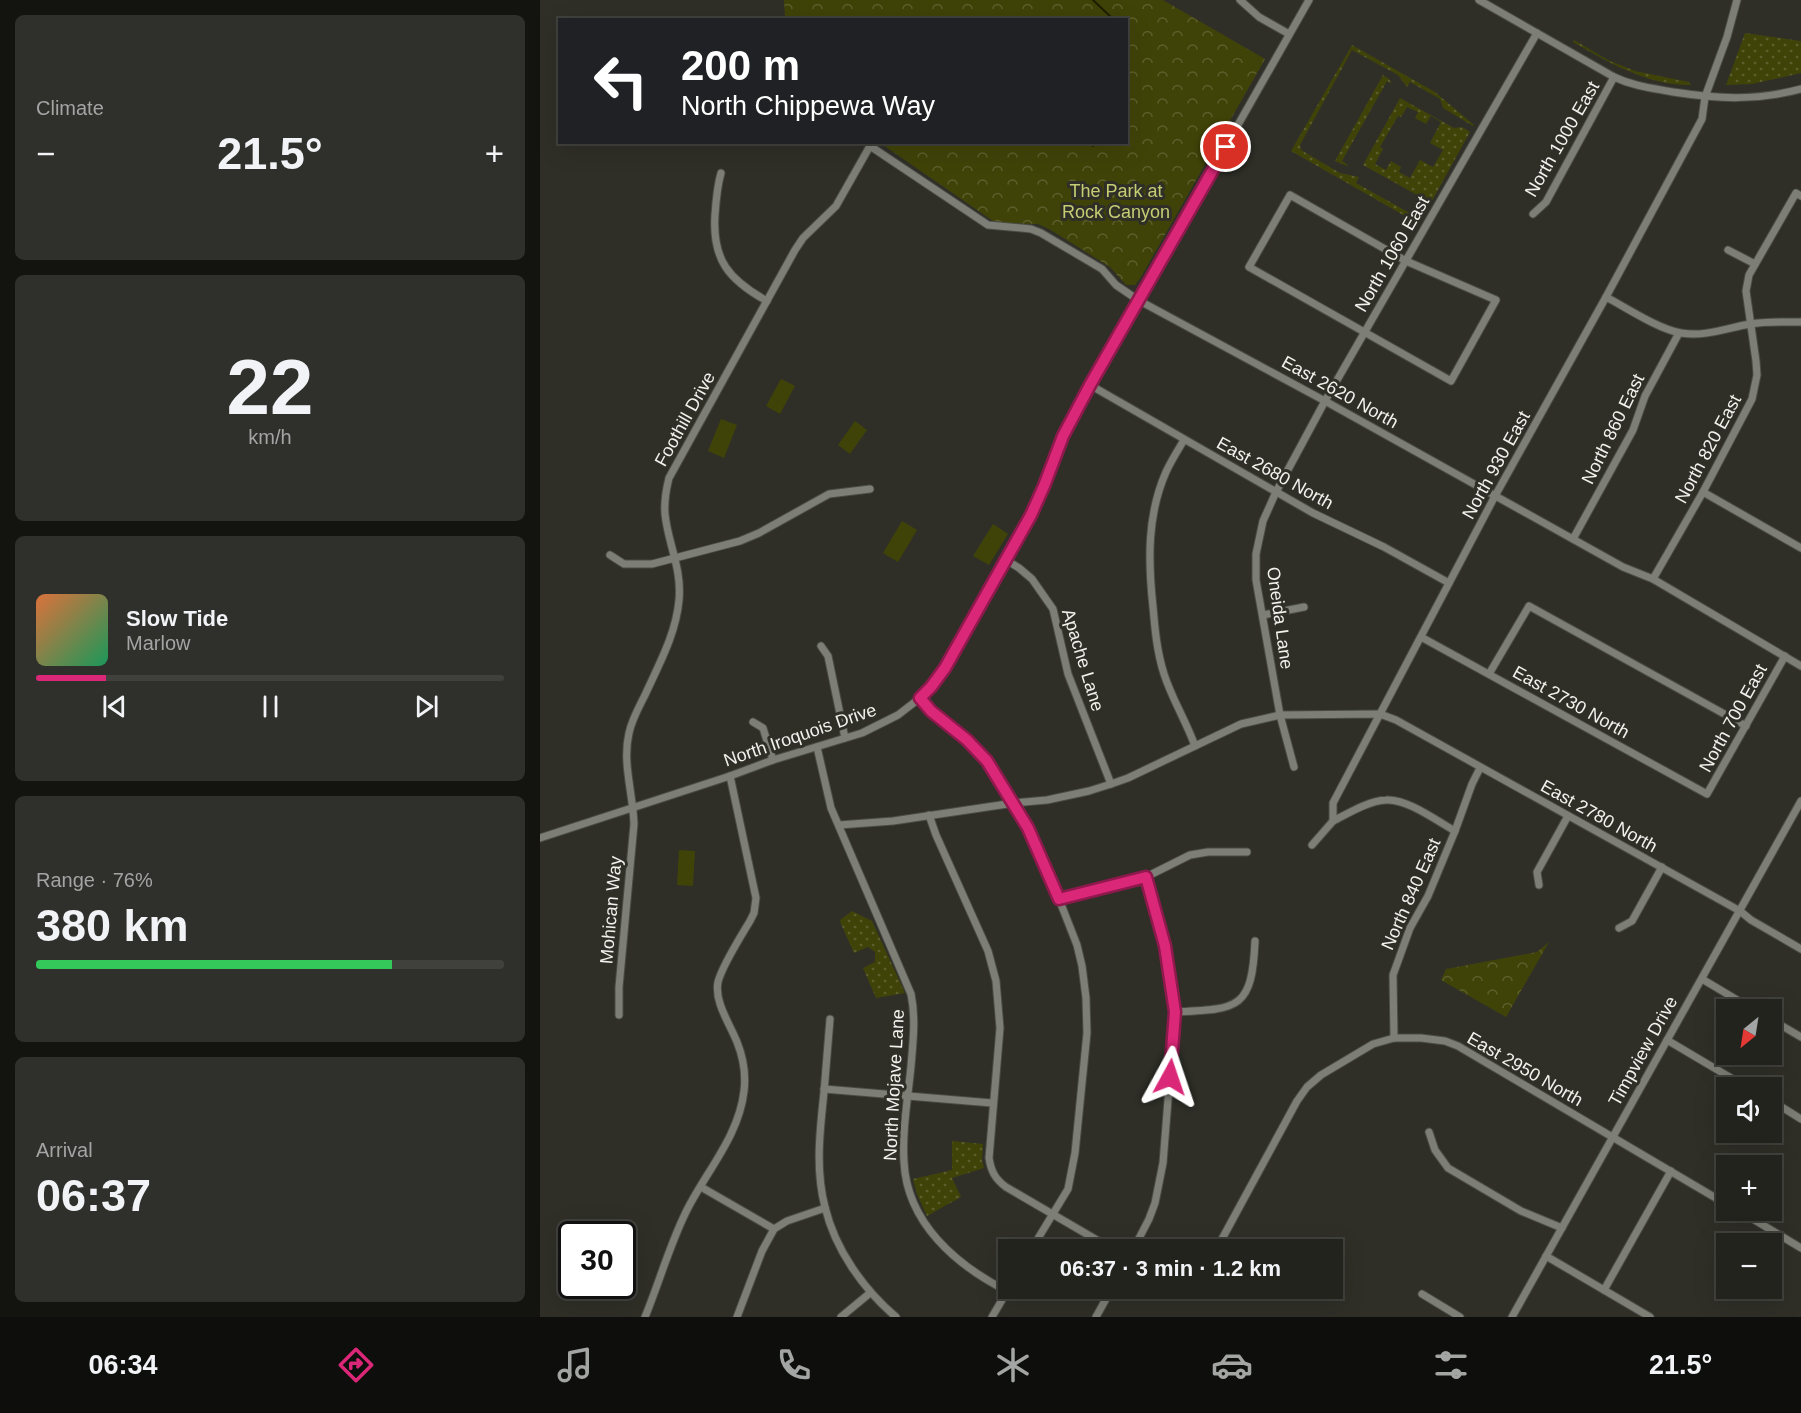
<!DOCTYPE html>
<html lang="en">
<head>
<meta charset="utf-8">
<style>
	body { margin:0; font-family:Helvetica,sans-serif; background:#2f2f2b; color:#f1f3f6; height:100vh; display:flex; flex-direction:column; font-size:22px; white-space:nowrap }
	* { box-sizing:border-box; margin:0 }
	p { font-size:20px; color:#a3a4a4 }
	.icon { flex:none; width:33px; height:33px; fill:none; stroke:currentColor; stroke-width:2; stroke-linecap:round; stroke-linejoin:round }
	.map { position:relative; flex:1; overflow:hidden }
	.panel { display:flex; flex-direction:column; gap:15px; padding:15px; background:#131310; width:540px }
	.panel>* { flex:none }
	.guide { position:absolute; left:18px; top:18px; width:570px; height:126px; border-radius:0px; box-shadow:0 6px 24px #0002,0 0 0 2px #40403c; background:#202124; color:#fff; overflow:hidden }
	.needle { width:39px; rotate:210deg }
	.tools { position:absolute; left:1176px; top:999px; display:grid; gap:12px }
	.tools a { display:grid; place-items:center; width:66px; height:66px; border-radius:0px; background:#23231e; box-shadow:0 6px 24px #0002,0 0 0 2px #40403c; font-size:30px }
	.speed { position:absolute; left:18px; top:1221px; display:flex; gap:12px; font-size:30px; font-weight:700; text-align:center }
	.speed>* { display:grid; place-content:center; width:78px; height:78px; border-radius:50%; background:#23231e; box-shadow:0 6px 24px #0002,0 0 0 2px #40403c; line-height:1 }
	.speed .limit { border:3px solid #111; border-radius:9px; background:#fff; color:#111 }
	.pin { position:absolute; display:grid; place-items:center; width:51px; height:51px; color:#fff; margin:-26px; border:3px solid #fff; border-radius:50%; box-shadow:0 2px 6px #0007 }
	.me { position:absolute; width:66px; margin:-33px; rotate:5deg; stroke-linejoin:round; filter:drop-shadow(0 0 4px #0008) }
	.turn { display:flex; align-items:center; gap:21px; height:126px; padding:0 24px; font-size:27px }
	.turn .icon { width:78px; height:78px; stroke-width:2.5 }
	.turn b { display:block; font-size:42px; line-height:51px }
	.big { font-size:45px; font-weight:800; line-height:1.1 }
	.panel .card { flex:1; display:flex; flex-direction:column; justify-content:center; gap:9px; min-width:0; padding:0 21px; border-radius:9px; background:#2f2f2b }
	.panel .dial { align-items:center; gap:0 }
	.dial b { font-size:78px; line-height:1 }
	.song { display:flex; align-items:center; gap:18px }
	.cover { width:72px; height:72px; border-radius:9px; background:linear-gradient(135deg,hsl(20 70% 55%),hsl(150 70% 35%)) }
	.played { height:6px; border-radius:3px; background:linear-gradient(90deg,#db2777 15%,#40403c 15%) }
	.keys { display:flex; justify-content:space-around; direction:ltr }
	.heat { display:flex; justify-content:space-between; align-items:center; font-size:33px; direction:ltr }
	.charge { height:9px; border-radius:4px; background:linear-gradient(90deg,#34c759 76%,#40403c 0) }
	.trip { position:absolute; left:458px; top:1239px; width:345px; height:60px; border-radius:0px; background:#23231e; box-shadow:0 6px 24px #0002,0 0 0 2px #40403c; font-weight:800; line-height:60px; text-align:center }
	.menu { display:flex; height:96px; justify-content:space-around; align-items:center; background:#0e0e0c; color:#a3a4a4 }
	.menu .icon { width:42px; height:42px }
	.menu .current { color:#db2777 }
	.menu b { font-size:27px; color:#f1f3f6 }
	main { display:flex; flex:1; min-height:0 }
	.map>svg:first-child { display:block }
	.grass { fill:url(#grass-dots); fill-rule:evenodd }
	.park { fill:url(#park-crowns) }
	.garden { fill:#404308 }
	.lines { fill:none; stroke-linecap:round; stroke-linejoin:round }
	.stream { stroke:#1d1e00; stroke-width:2 }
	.minor-casing { stroke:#4b4c46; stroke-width:9 }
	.minor { stroke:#7d7f76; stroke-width:7 }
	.route-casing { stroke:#8e194d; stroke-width:15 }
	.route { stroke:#db2777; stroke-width:10 }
	.labels { text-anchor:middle; stroke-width:6; stroke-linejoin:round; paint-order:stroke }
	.street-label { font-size:18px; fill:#f1f2ed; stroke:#2f2f28 }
	.park-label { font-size:18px; fill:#c5cc72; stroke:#2f2f28 }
</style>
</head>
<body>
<main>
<section class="panel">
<div class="card"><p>Climate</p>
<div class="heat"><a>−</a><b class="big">21.5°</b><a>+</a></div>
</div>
<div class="card dial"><b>22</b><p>km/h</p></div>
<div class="card">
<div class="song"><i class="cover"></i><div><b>Slow Tide</b><p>Marlow</p></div></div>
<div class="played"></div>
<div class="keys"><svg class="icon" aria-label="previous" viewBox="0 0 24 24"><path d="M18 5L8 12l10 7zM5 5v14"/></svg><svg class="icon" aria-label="pause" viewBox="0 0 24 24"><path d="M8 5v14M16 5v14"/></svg><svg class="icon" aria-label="next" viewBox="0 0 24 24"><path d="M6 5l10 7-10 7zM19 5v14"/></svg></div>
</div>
<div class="card"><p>Range · 76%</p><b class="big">380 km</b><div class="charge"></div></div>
<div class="card"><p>Arrival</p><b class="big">06:37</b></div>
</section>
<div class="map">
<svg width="1261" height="1317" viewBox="0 0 1261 1317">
	<defs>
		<pattern id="grass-dots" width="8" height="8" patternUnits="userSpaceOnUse" patternTransform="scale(1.5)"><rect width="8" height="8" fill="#404308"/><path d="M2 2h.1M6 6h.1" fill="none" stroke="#5c5f2c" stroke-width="1.8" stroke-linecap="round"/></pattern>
		<pattern id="park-crowns" width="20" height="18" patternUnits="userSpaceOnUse" patternTransform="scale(1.5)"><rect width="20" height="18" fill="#404308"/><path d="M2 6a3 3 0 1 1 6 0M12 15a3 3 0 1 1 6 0" fill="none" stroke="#5c5f2c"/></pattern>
	</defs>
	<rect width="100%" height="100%" fill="#2f2f28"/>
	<g class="grass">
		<polygon points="1205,33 1261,41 1261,73 1212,84 1186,85"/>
		<path d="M1034 40 1068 60 1095 71 1149 82 1151 85C1108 86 1068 62 1033 42Z"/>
		<polygon points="812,45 895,92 934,125 933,126 903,108 900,99 870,82 867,87 858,75 812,50 760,145 761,150 800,173 819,177 816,183 868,212 875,209 885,214 879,224 751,151"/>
		<polygon points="843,75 849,79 852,84 847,81 802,161 808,165 807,166 795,161"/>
		<path d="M860 98 914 128 922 127 930 132 888 208 878 202 877 195 823 165ZM867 107 878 112 875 118 886 124 891 116 901 122 890 143 903 150 893 167 880 160 870 178 859 172 861 167 851 161 846 170 835 164 843 149 840 147 858 116 861 117Z"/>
		<polygon points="312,911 332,921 365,993 336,998 323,968 335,962 335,952 328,947 314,953 301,924 300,920"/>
		<polygon points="412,1141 443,1144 442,1160 444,1168 412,1178 421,1197 387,1216 377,1194 373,1179 412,1170"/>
	</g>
	<g class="park">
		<polygon points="244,0 623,0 725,59 601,277 595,285 586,285 570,267 509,229 498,224 460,223 453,221 346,147 343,143 586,142 586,20 245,19"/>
		<polygon points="1009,942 966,1017 901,980 906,969 997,952"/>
	</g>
	<g class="garden">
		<polygon points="241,379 255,386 240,414 226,406"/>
		<polygon points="181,419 197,425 184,458 168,451"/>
		<polygon points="315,421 327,430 310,454 298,445"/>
		<polygon points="362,521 377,530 358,562 343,553"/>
		<polygon points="453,524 468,534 449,565 433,556"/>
		<polygon points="139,850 155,851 153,886 137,885"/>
	</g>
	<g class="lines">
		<g class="stream">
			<polyline points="553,0 574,20"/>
			<polyline points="551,142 553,146"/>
		</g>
		<g class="minor-casing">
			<g id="minor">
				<polyline points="700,0 719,17 749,34"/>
				<path d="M939 0 1074 77C1093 86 1112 88 1133 92 1179 99 1216 101 1261 89"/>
				<path d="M181 173C177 187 176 200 175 215 172 260 189 280 227 301"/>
				<polygon points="750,195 866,261 956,300 911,381 709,267"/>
				<polyline points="993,214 1006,202 1074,77"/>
				<polyline points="1188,250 1215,264"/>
				<path d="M1066 297C1087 308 1118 329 1141 333 1165 337 1187 328 1210 324 1226 321 1245 322 1261 322"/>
				<polyline points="550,385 773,513 844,547 909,583"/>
				<path d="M644 440C638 450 631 461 626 472 607 515 608 561 613 607 615 630 617 652 624 674 632 699 646 721 655 746"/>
				<polyline points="1163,492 1261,548"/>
				<polyline points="1033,539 1093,430 1105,396 1139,333"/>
				<polyline points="70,555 84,564 112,564 200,541 219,533 289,494 330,489"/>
				<polyline points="466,560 479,568 492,579 513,609 528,674 571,784"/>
				<polyline points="1113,579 1163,492 1212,399 1217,375 1216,361 1206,291 1209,275 1256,193 1261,196"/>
				<polyline points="723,615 764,607"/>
				<polyline points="881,637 1167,794 1245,656"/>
				<polyline points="281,646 288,656 305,738"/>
				<polyline points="949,674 989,606 1206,726"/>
				<polyline points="380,698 391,711 427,740 447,761 474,803 488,828 519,899 537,945 542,966 546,998 547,1033 535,1153 528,1189 491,1250"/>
				<polyline points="213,722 223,728 233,760"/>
				<path d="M277 747 291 808 371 994C376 1018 373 1042 371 1066 368 1098 362 1130 364 1162 367 1223 416 1265 467 1291"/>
				<polyline points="754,767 740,715 716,580 716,554 723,521 736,492 785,401 997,33"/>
				<path d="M389 815 396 835 448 951 456 981 460 1028 449 1158C451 1171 455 1179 466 1187L574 1250"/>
				<path d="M793 821C809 813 828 801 846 800 866 798 897 821 915 831"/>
				<polyline points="299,825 353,821 474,803 507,800 549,791 571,784 588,778 701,724 740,715 840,714 856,720 1200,911 1211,920 1261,949"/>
				<polyline points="0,838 190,776 233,760 322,733 358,715 380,698 391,687 405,668 491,515 504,486 523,436 550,385 769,0"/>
				<polyline points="772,845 793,821 793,803 955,496 1066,297 1162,119 1165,97 1187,37 1197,0"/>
				<polyline points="999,885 997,872 1028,816"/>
				<polyline points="519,899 606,877 650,855 668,852 707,852"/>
				<polyline points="1079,928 1092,921 1122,867"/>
				<polyline points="1162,979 1214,1010"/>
				<path d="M635 1012C698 1009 712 1010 715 941"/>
				<path d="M79 1015V987L94 824C93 793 82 763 89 733 92 719 99 707 105 695 119 664 136 634 139 600 142 568 128 544 125 514 124 502 126 490 129 478L255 250 263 238 296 206 330 146 448 225 491 229 501 233 562 269 576 285 598 300 785 401 1083 567 1113 579 1261 666"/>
				<path d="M290 1019C288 1043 286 1068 284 1092 280 1130 275 1169 285 1207 295 1249 323 1289 356 1317"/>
				<polyline points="1232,1020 1261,1037"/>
				<polyline points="854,1038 853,975 870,928 888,896 915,831 932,784 940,768"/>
				<polyline points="1127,1040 1208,1088"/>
				<polyline points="284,1089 452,1103"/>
				<polyline points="1232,1101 1261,1119"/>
				<polyline points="889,1132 895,1150 908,1168 981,1211 1022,1228"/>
				<polyline points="161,1187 234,1229"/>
				<polyline points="1198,1210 1261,1248"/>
				<polyline points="593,1250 609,1219 615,1203 623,1163 635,1012 625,946 606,877"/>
				<polyline points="676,1250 757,1101 767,1087 781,1075 833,1044 854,1038 881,1038 905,1041 918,1046 1186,1204"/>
				<polyline points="1006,1256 1110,1317"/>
				<polyline points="1064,1290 1131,1171"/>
				<polyline points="882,1294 920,1317"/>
				<path d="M105 1317C119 1283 129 1247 145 1214 164 1174 199 1137 204 1091 206 1075 203 1057 197 1042 190 1024 174 1002 178 982 182 966 201 936 210 921L214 913 216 898 190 776"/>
				<polyline points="197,1317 222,1251 234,1229 247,1221 285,1208"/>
				<polyline points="301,1317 330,1293"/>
				<polyline points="452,1317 469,1288"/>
				<polyline points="556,1317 572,1288"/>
				<polyline points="972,1317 1261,801"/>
			</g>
		</g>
		<use href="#minor" class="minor"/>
	</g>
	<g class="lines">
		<g class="route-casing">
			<polyline id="route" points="630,1077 635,1012 625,946 606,877 519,899 488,828 447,761 427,740 391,711 380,698 391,687 405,668 491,515 504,486 523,436 550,385 686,147"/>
		</g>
		<use href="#route" class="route"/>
	</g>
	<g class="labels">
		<g class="street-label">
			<text transform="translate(1022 139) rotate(-60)" y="6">North 1000 East</text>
			<text transform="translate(852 254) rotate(-60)" y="6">North 1060 East</text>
			<text transform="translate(800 392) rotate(29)" y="6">East 2620 North</text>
			<text transform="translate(145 419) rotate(-61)" y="6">Foothill Drive</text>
			<text transform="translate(1073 429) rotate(-64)" y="6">North 860 East</text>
			<text transform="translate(1168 449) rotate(-62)" y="6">North 820 East</text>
			<text transform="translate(956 465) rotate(-61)" y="6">North 930 East</text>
			<text transform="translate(735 473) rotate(29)" y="6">East 2680 North</text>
			<text transform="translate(740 618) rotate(82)" y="6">Oneida Lane</text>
			<text transform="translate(543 660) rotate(73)" y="6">Apache Lane</text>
			<text transform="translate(1031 702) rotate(29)" y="6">East 2730 North</text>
			<text transform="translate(1193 718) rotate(-61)" y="6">North 700 East</text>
			<text transform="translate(260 735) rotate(-19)" y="6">North Iroquois Drive</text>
			<text transform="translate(1059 816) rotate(29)" y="6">East 2780 North</text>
			<text transform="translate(871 894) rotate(-66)" y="6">North 840 East</text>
			<text transform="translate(71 910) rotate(-85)" y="6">Mohican Way</text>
			<text transform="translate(1103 1051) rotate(-61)" y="6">Timpview Drive</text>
			<text transform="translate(985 1069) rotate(30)" y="6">East 2950 North</text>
			<text transform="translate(354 1085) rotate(-87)" y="6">North Mojave Lane</text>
		</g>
		<g class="park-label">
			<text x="576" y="197">The Park at<tspan x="576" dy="21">Rock Canyon</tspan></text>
		</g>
	</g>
</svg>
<div class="tools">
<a><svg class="needle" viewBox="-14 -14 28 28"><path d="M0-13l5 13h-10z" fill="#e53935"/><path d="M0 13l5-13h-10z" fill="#a3a4a4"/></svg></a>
<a><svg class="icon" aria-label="sound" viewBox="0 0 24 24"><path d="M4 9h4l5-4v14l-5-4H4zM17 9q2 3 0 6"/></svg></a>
<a>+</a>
<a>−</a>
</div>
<div class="speed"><div class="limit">30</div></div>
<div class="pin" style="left:686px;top:147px;background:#d93025"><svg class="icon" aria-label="arrive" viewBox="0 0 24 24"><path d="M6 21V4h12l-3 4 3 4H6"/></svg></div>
<svg class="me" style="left:630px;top:1077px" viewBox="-20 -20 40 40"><path d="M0-17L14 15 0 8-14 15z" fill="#db2777" stroke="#fff" stroke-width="4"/></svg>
<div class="trip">06:37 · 3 min · 1.2 km</div>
<div class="guide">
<div class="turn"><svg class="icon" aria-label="left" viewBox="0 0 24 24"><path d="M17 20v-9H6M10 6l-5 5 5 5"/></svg><div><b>200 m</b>North Chippewa Way</div></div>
</div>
</div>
</main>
<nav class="menu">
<b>06:34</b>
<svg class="icon current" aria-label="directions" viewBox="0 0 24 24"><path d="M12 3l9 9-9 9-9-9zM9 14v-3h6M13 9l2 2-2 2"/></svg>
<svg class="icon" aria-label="music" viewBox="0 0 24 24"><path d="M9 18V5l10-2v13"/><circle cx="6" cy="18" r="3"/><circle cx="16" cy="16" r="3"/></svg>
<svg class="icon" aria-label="phone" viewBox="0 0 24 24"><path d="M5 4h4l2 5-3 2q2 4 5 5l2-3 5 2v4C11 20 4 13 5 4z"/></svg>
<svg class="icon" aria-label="climate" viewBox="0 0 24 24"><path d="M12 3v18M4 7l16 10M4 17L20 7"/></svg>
<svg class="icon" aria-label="car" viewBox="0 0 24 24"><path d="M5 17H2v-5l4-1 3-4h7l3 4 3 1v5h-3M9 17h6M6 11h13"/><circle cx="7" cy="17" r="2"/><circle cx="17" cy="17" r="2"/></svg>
<svg class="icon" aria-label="filters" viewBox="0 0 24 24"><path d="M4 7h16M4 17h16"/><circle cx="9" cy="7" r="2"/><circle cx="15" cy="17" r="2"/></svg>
<b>21.5°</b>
</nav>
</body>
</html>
